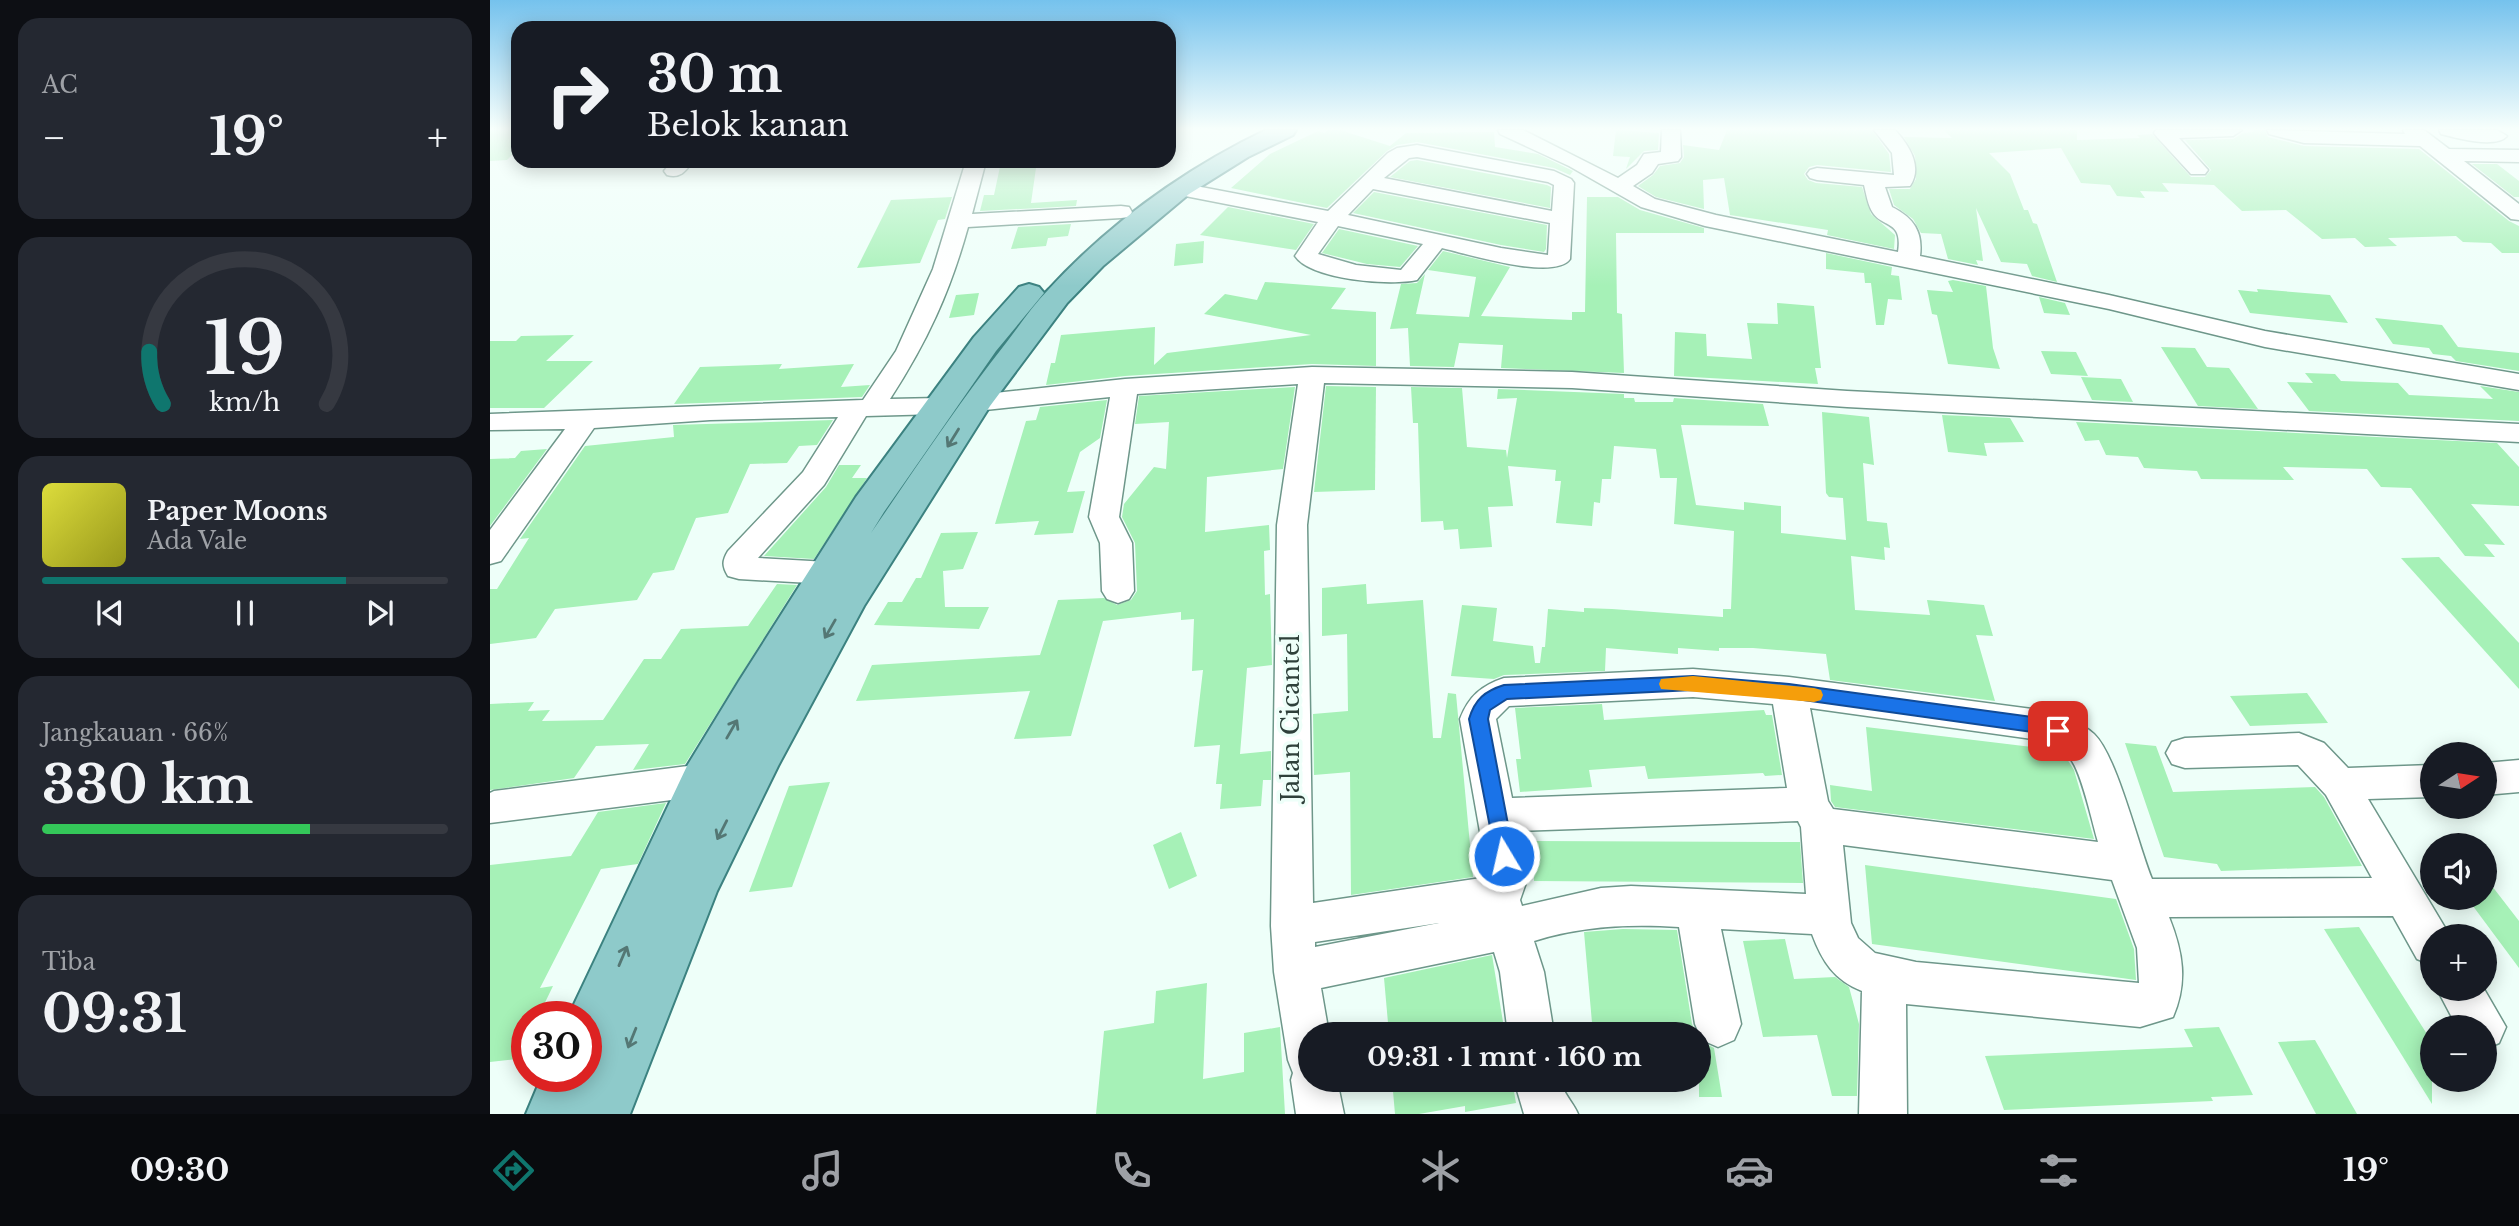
<!DOCTYPE html>
<html lang="id">
<head>
<meta charset="utf-8">
<style>
	body { margin:0; font-family:"Libre Baskerville",serif; background:#242831; color:#f1f3f6; height:100vh; display:flex; flex-direction:column; font-size:26px; white-space:nowrap }
	* { box-sizing:border-box; margin:0 }
	p { font-size:23px; color:#9ea1a6 }
	.icon { flex:none; width:38px; height:38px; fill:none; stroke:currentColor; stroke-width:2; stroke-linecap:round; stroke-linejoin:round }
	.map { position:relative; flex:1; overflow:hidden }
	.sheet { display:flex; flex-direction:column; gap:18px; padding:18px; background:#0d0f14; width:490px }
	.sheet>* { flex:none }
	.guide { position:absolute; left:21px; top:21px; width:665px; height:147px; border-radius:21px; box-shadow:0 4px 18px #0003; background:#171b24; color:#f1f3f6; overflow:hidden }
	.needle { width:46px; rotate:78deg }
	.fabs { position:absolute; left:1930px; top:742px; display:grid; gap:14px }
	.fabs a { display:grid; place-items:center; width:77px; height:77px; border-radius:50%; background:#171b24; box-shadow:0 4px 18px #0003; font-size:35px }
	.speed { position:absolute; left:21px; top:1001px; display:flex; gap:14px; font-size:35px; font-weight:700; text-align:center }
	.speed>* { display:grid; place-content:center; width:91px; height:91px; border-radius:50%; background:#171b24; box-shadow:0 4px 18px #0003; line-height:1 }
	.speed .limit { border:10px solid #d22; background:#fff; color:#111 }
	.pin { position:absolute; display:grid; place-items:center; width:60px; height:60px; color:#fff; margin:-30px; border-radius:14px; box-shadow:0 4px 10px #0006 }
	.me { position:absolute; width:77px; margin:-38px; rotate:351deg; stroke-linejoin:round; filter:drop-shadow(0 0 5px #0008) }
	.turn { display:flex; align-items:center; gap:24px; height:147px; padding:0 21px; font-size:32px }
	.turn .icon { width:91px; height:91px; stroke-width:2.5 }
	.turn b { display:block; font-size:49px; line-height:60px }
	.big { font-size:52px; font-weight:800; line-height:1.1 }
	.sheet .card { flex:1; display:flex; flex-direction:column; justify-content:center; gap:10px; min-width:0; padding:0 24px; border-radius:21px; background:#242831 }
	.sheet .dial { align-items:center; gap:0 }
	.dial svg { height:182px; overflow:visible; fill:none; stroke:#363941; stroke-width:7; stroke-linecap:round; text-anchor:middle }
	.dial text { fill:#f1f3f6; stroke:none }
	.song { display:flex; align-items:center; gap:21px }
	.cover { width:84px; height:84px; border-radius:10px; background:linear-gradient(135deg,hsl(60 70% 55%),hsl(60 70% 35%)) }
	.played { height:7px; border-radius:4px; background:linear-gradient(90deg,#0f766e 75%,#363941 75%) }
	.keys { display:flex; justify-content:space-around; direction:ltr }
	.heat { display:flex; justify-content:space-between; align-items:center; font-size:38px; direction:ltr }
	.charge { height:10px; border-radius:5px; background:linear-gradient(90deg,#34c759 66%,#363941 0) }
	.trip { position:absolute; left:808px; top:1022px; width:413px; height:70px; border-radius:35px; background:#171b24; box-shadow:0 4px 18px #0003; font-weight:800; line-height:70px; text-align:center }
	.tabs { display:flex; height:112px; justify-content:space-around; align-items:center; background:#090b0e; color:#9ea1a6 }
	.tabs .icon { width:49px; height:49px }
	.tabs .on { color:#0f766e }
	.tabs b { font-size:32px; color:#f1f3f6 }
	main { display:flex; flex:1; min-height:0 }
	.map>svg:first-child { display:block }
	.building { fill:#a6f1b7 }
	.lines { fill:none; stroke-linecap:round; stroke-linejoin:round }
	.minor-casing { stroke:#6e978a; stroke-width:3 }
	.major-casing { stroke:#3c8280; stroke-width:4 }
	.minor { fill:#fff; fill-rule:evenodd }
	.major { fill:#8ecaca; fill-rule:evenodd }
	.oneway { stroke:#547774 }
	.route { fill:#1a73e8; stroke:#114b97; stroke-width:2 }
	.slow { fill:#f59e0b }
	.labels { text-anchor:middle; stroke-width:7; stroke-linejoin:round; paint-order:stroke }
	.street-label { font-size:24px; fill:#2e403a; stroke:#eefff9 }
</style>
</head>
<body>
<main>
<section class="sheet">
<div class="card"><p>AC</p>
<div class="heat"><a>−</a><b class="big">19°</b><a>+</a></div>
</div>
<div class="card dial"><svg viewBox="0 0 100 80">
<path d="M14 69A42 42 0 1 1 86 69"/>
<path d="M14 69A42 42 0 0 1 8 46" stroke="#0f766e"/>
<text x="50" y="56" font-size="32" font-weight="700">19</text>
<text x="50" y="72" font-size="11">km/h</text>
</svg></div>
<div class="card">
<div class="song"><i class="cover"></i><div><b>Paper Moons</b><p>Ada Vale</p></div></div>
<div class="played"></div>
<div class="keys"><svg class="icon" aria-label="previous" viewBox="0 0 24 24"><path d="M18 5L8 12l10 7zM5 5v14"/></svg><svg class="icon" aria-label="pause" viewBox="0 0 24 24"><path d="M8 5v14M16 5v14"/></svg><svg class="icon" aria-label="next" viewBox="0 0 24 24"><path d="M6 5l10 7-10 7zM19 5v14"/></svg></div>
</div>
<div class="card"><p>Jangkauan · 66%</p><b class="big">330 km</b><div class="charge"></div></div>
<div class="card"><p>Tiba</p><b class="big">09:31</b></div>
</section>
<div class="map">
<svg width="2029" height="1114" viewBox="0 0 2029 1114">
	<rect width="100%" height="100%" fill="#eefff9"/>
	<g class="building">
		<polygon points="0,130 28,130 28,149 17,160 0,161"/>
		<polygon points="839,130 850,130 900,146 916,133 1004,132 1005,147 1048,154 1083,171 1080,175 1064,168 927,142 907,145 897,151 837,208 741,188 780,154 828,131 834,133"/>
		<polygon points="1126,130 1169,133 1168,150 1154,151 1136,169 1140,157 1123,156"/>
		<polygon points="1237,130 1382,130 1399,154 1401,172 1327,165 1319,167 1314,174 1318,180 1326,183 1372,187 1381,214 1405,235 1404,249 1337,235 1338,230 1240,215 1234,178 1213,180 1214,209 1166,197 1148,186 1163,175 1170,166 1190,163 1194,157 1193,145 1229,150"/>
		<polygon points="1454,130 1587,130 1587,140 1650,138 1647,135 1662,134 1701,177 1715,177 1721,170 1695,140 1743,139 1753,133 1764,132 1762,130 1775,130 1778,137 1814,146 1929,149 2019,221 2029,226 2029,253 2012,253 2001,243 1973,242 1966,236 1898,238 1907,246 1875,247 1865,238 1832,239 1796,210 1752,211 1724,185 1672,183 1679,192 1650,191 1655,198 1627,196 1620,185 1591,183 1571,148 1499,153 1520,174 1534,210 1538,210 1543,223 1547,224 1567,282 1542,276 1537,264 1511,262 1486,208 1493,261 1486,260 1488,265 1458,259 1451,234 1431,233 1423,219 1404,205 1399,189 1420,189 1426,179 1425,156 1414,137 1462,138"/>
		<polygon points="927,160 1057,185 1061,187 1060,208 900,177 920,161"/>
		<polygon points="547,161 541,203 587,200 586,206 490,211 494,195 504,195 511,162"/>
		<polygon points="1982,164 2007,164 2029,181 2029,197 2024,197"/>
		<polygon points="884,192 1057,225 1056,249 1054,252 1011,245 863,213"/>
		<polygon points="462,197 455,219 448,220 430,263 367,268 401,200"/>
		<polygon points="1097,197 1128,197 1150,210 1214,228 1214,233 1126,233 1127,313 1132,314 1134,373 1011,368 1013,345 969,343 964,367 920,366 918,328 900,329 911,284 927,283 935,274 926,314 979,317 986,277 938,270 953,251 1020,267 991,316 1082,320 1082,312 1095,312"/>
		<polygon points="738,207 824,224 806,250 710,235"/>
		<polygon points="581,224 578,236 558,238 556,246 521,249 528,227"/>
		<polygon points="849,229 928,246 910,267 877,264 832,253"/>
		<polygon points="714,241 713,263 684,266 686,244"/>
		<polygon points="1336,253 1402,267 1401,275 1409,276 1412,300 1398,299 1394,325 1386,325 1381,283 1375,283 1374,273 1336,269"/>
		<polygon points="1463,280 1496,286 1503,348 1510,369 1458,364 1447,315 1442,314 1437,290 1463,292 1458,281"/>
		<polygon points="775,282 856,288 841,309 886,312 886,366 822,364 635,376 556,385 561,363 565,363 571,335 665,327 664,365 677,353 821,335 714,314 735,294 767,300"/>
		<polygon points="1767,289 1840,295 1858,323 1760,313 1748,290 1768,292"/>
		<polygon points="489,293 484,315 459,318 466,295"/>
		<polygon points="1549,297 1575,303 1580,315 1554,313"/>
		<polygon points="1287,303 1324,306 1331,368 1325,368 1328,384 1184,376 1185,332 1216,334 1217,356 1262,359 1257,323 1288,324"/>
		<polygon points="1885,318 1952,325 1968,347 2029,353 2029,371 1966,361 1961,356 1943,354 1939,348 1903,344"/>
		<polygon points="84,335 56,361 103,361 54,408 0,408 0,341 26,341 31,336"/>
		<polygon points="1671,347 1705,348 1717,367 1739,368 1768,409 1708,406"/>
		<polygon points="1551,351 1586,352 1598,376 1561,374"/>
		<polygon points="292,364 289,369 364,364 351,387 380,385 372,397 184,404 210,367"/>
		<polygon points="1815,373 1845,374 1851,381 1908,383 1919,395 2003,399 1990,386 2029,392 2029,421 1819,411 1797,382 1823,383"/>
		<polygon points="1591,377 1631,379 1643,402 1602,400"/>
		<polygon points="836,386 886,387 885,490 824,492"/>
		<polygon points="805,387 793,469 717,477 715,532 779,525 780,550 774,551 775,595 780,594 782,665 757,668 750,754 781,751 781,780 773,780 771,806 730,809 732,784 726,784 730,745 704,747 713,670 702,671 704,619 691,620 691,612 613,621 581,736 524,739 540,691 366,701 382,665 550,655 568,600 614,598 627,605 641,600 647,591 645,543 632,517 634,504 664,467 676,469 679,422 645,424 649,396"/>
		<polygon points="921,387 972,388 977,447 1016,450 1017,458 1027,398 1007,399 1008,389 1134,394 1134,398 1144,398 1145,402 1183,402 1184,398 1273,404 1279,426 1191,425 1206,505 1254,510 1254,502 1291,506 1291,533 1356,540 1353,498 1339,497 1336,493 1332,412 1379,417 1384,465 1373,463 1377,521 1397,523 1400,548 1394,547 1395,560 1361,556 1365,610 1440,615 1437,600 1494,605 1503,636 1486,635 1505,701 1340,680 1336,654 1263,648 1229,648 1229,651 1188,648 1188,654 1116,648 1115,671 1014,675 1004,679 961,676 972,605 1007,608 1003,641 1043,646 1045,663 1050,663 1052,647 1055,647 1058,609 1094,612 1094,608 1122,609 1233,617 1233,609 1241,609 1244,531 1184,524 1187,478 1170,478 1166,449 1124,446 1121,479 1112,479 1110,503 1104,502 1102,526 1066,523 1071,481 1065,481 1066,470 1018,466 1023,506 998,507 1002,547 970,549 968,529 954,530 953,521 931,522 928,423 923,423"/>
		<polygon points="617,400 610,438 590,452 577,492 595,491 583,533 544,535 549,521 505,524 536,421 546,420 550,407"/>
		<polygon points="1452,415 1520,418 1534,442 1494,443 1497,456 1458,452"/>
		<polygon points="343,420 327,445 309,446 297,463 260,464 238,513 206,518 184,570 163,573 147,600 65,609 46,638 0,644 0,589 7,589 39,538 30,539 95,446 184,437 183,425"/>
		<polygon points="1586,422 2007,443 2029,467 2029,506 1981,504 2015,545 1994,544 2005,557 1975,556 1921,488 1891,487 1877,469 1793,467 1804,480 1711,479 1707,471 1654,468 1648,457 1616,455 1609,440 1595,441"/>
		<polygon points="57,449 0,526 0,459 25,458 31,451"/>
		<polygon points="349,465 371,465 362,478 377,478 324,559 274,556 336,487"/>
		<polygon points="488,532 473,569 453,571 455,607 499,607 489,629 384,625 398,602 412,602 426,578 431,578 451,533"/>
		<polygon points="1949,557 2029,643 2029,689 1911,558"/>
		<polygon points="287,584 307,585 195,764 143,770 159,744 106,746 84,778 0,790 0,704 44,702 38,711 60,710 52,721 113,720 154,659 171,659 191,629 258,626"/>
		<polygon points="876,584 877,604 933,600 943,738 951,738 958,693 966,694 983,877 861,895 860,772 824,775 823,714 858,711 857,634 832,636 832,588"/>
		<polygon points="1817,693 1838,723 1760,726 1740,696"/>
		<polygon points="1112,704 1114,720 1274,710 1276,715 1282,715 1292,775 1275,776 1273,773 1158,779 1155,766 1099,770 1102,787 1030,792 1026,759 1031,759 1025,708"/>
		<polygon points="1376,727 1566,750 1577,759 1584,770 1604,839 1345,807 1341,801 1340,785 1382,791"/>
		<polygon points="1635,743 1666,746 1683,792 1825,787 1834,797 1872,866 1731,871 1727,864 1674,857"/>
		<polygon points="340,782 302,887 259,892 299,786"/>
		<polygon points="176,803 148,864 111,869 50,988 63,986 48,1017 37,1017 37,1039 27,1059 0,1062 0,865 81,856 108,812"/>
		<polygon points="691,832 707,876 679,889 663,845"/>
		<polygon points="1043,841 1310,842 1313,883 1044,881"/>
		<polygon points="1375,865 1626,899 1644,949 1646,980 1382,944"/>
		<polygon points="1995,877 2029,921 2029,968 1977,898 1995,898"/>
		<polygon points="1869,927 1942,1042 1942,1104 1834,929"/>
		<polygon points="1133,929 1187,930 1202,1024 1207,1034 1103,1034 1094,932"/>
		<polygon points="1295,939 1304,979 1345,977 1359,987 1369,1024 1367,1096 1342,1096 1327,1035 1273,1037 1253,941"/>
		<polygon points="1002,955 1015,1034 899,1034 894,978"/>
		<polygon points="717,983 713,1079 754,1072 754,1033 790,1027 795,1114 606,1114 614,1031 664,1023 666,991"/>
		<polygon points="1729,1027 1763,1095 1721,1097 1723,1101 1514,1110 1495,1056 1703,1047 1694,1029"/>
		<polygon points="1209,1040 1224,1048 1232,1097 1209,1097"/>
		<polygon points="1825,1040 1867,1114 1826,1114 1788,1042"/>
		<polygon points="902,1080 1022,1080 1026,1103 975,1112 975,1106 929,1114 905,1114"/>
	</g>
	<g class="lines">
		<g class="minor-casing">
			<g id="minor">
				<path d="M1008 130H1033L1128 178 1147 165 1154 154 1171 152 1172 130H1190L1191 157 1188 161 1168 164 1162 173 1143 186 1165 199 1226 215 1408 252C1413 220 1393 228 1383 213 1378 206 1376 193 1374 185L1327 180 1320 178 1317 174 1320 170 1327 168 1404 175 1402 153 1384 130H1405C1419 145 1433 167 1420 186L1395 187 1402 207C1424 218 1433 232 1430 256L1619 295 1775 331 2029 374V390L1775 347 1619 309 1215 226 1151 207 1079 166 1010 134Z"/>
				<polygon points="1666,130 1752,130 1743,136 1689,138 1718,170 1715,174 1701,174 1667,137 1664,133"/>
				<polygon points="1777,130 1915,134 1913,130 1934,130 1959,149 2029,150 2029,162 1974,161 2029,204 2029,220 2021,219 1930,146 1814,143 1779,134"/>
				<path d="M1949 130H2007L2017 136C2006 149 1966 138 1951 134Z"/>
				<path d="M927 145 1064 171 1081 179 1084 183 1080 259C1065 281 977 254 952 248L927 280C901 286 821 280 805 256L828 222 690 195 683 193 680 189 683 185 690 183 838 211 898 153 907 148ZM927 157 1058 182 1064 185 1062 211 894 178 919 158ZM883 189 1060 223 1058 255 1011 248 858 215ZM848 226 933 244 911 270 866 265 828 254Z"/>
				<path d="M182 161H203C196 171 190 179 177 175L174 171Z"/>
				<path d="M476 161H496L482 214 631 206 639 207 642 212 639 217 631 218 478 227C460 292 437 342 400 399L449 398 459 400 463 406 459 412 449 414 376 416 334 485 268 558 338 562 349 565 354 573 349 581 338 584 249 579 238 576C232 566 232 561 238 551L313 472 348 417 220 420 104 428 11 561 0 564V530L75 429 0 430V414L373 400 406 351 443 269Z"/>
				<path d="M822 367 1082 372 1357 391 2029 424V442L1357 407 1082 388 834 383 817 525 823 903 998 877 970 719C979 696 991 686 1014 678L1203 669 1299 677 1550 710C1568 716 1590 721 1604 734 1627 756 1648 845 1662 879L1882 878 1836 795 1808 765 1695 768 1682 764 1676 753 1682 742 1695 738 1809 733 1834 743 1858 768 1942 765V797L1878 799 1960 936H1942V965L1927 959 1903 916 1679 917C1693 952 1698 982 1683 1017L1650 1027 1416 1004 1417 1114H1369L1372 991C1344 980 1332 961 1322 934L1231 929 1251 1024 1244 1040 1228 1047 1212 1040 1205 1024 1189 927C1138 924 1092 926 1044 941L1054 972 1064 1034H1018L1010 972 1004 952 831 988 839 1034H821V1080H847L854 1114H806L801 1080 803 1073 798 1060 784 972 781 926 787 525 808 384 647 394 629 517 642 543 644 591 639 599 628 603 617 599 612 591 610 543 599 517 620 397 486 411 476 409 473 403 476 397 486 395 635 379ZM1203 697 1283 704 1297 788 1022 798 1006 719 1019 706ZM1320 708 1550 740C1562 744 1575 750 1582 761 1593 778 1602 822 1608 842L1343 809 1338 801ZM1308 821 1311 827 1316 894 1141 886 1111 888 1032 906 1030 900 1038 877 1029 831ZM1353 845 1622 880 1647 948 1649 983 1426 962 1385 953 1368 938 1361 923ZM949 923 825 947V942Z"/>
				<polygon points="2029,760 2029,792 1995,795 1995,763"/>
				<polygon points="213,764 226,769 232,780 226,791 213,796 0,823 0,793 4,791"/>
				<polygon points="1947,989 1994,989 2016,1027 2009,1043 1995,1049 1995,1027 1967,1027"/>
				<path d="M1024 1080H1070C1072 1092 1083 1102 1088 1114H1034Z"/>
			</g>
		</g>
		<g class="major-casing">
			<path id="major" d="M776 130H806L803 135 758 157 699 194 613 266 577 303 500 406 374 606 288 766 227 891 140 1114H36L52 1076H96V1017H78L197 766 249 681 366 497 484 337 529 287 539 284 549 287 554 293 506 351 394 512 381 533C425 469 468 404 516 343 530 325 543 305 559 289 620 223 695 169 776 130Z"/>
		</g>
		<use href="#minor" class="minor"/>
		<use href="#major" class="major"/>
	</g>
	<defs><path id="oneway-shaft" d="M-6 0H5M1.5-3L5.5 0L1.5 3" fill="none" stroke-width="1.6" stroke-linecap="round" stroke-linejoin="round" transform="scale(1.75)"/></defs>
	<g class="oneway">
		<use href="#oneway-shaft" transform="translate(463 438) rotate(122)"/>
		<use href="#oneway-shaft" transform="translate(340 629) rotate(120)"/>
		<use href="#oneway-shaft" transform="translate(242 729) rotate(-60)"/>
		<use href="#oneway-shaft" transform="translate(232 830) rotate(117)"/>
		<use href="#oneway-shaft" transform="translate(133 956) rotate(-67)"/>
		<use href="#oneway-shaft" transform="translate(142 1038) rotate(112)"/>
	</g>
	<linearGradient id="sky" x2="0" y2="1"><stop stop-color="#75c2ed"/><stop offset="0.45" stop-color="#f7fffc"/><stop offset="1" stop-color="#f7fffc" stop-opacity="0"/></linearGradient>
	<rect width="2029" height="286" fill="url(#sky)"/>
	<path class="route" d="M1203 676 1299 684 1550 718 1575 726 1578 731 1575 736 1568 738 1550 733 1299 698 1203 690 1017 699 1000 710 998 719 1024 856 1022 863 1014 866 1007 863 979 719C985 699 995 691 1014 685Z"/>
	<polygon class="slow" points="1203,676 1324,688 1331,690 1333,695 1331,700 1324,702 1171,689 1169,684 1171,679"/>
	<g class="labels">
		<g class="street-label">
			<text transform="translate(801 718) rotate(-90)" y="8">Jalan Cicantel</text>
		</g>
	</g>
</svg>
<div class="fabs">
<a><svg class="needle" viewBox="-14 -14 28 28"><path d="M0-13l5 13h-10z" fill="#e53935"/><path d="M0 13l5-13h-10z" fill="#9ea1a6"/></svg></a>
<a><svg class="icon" aria-label="sound" viewBox="0 0 24 24"><path d="M4 9h4l5-4v14l-5-4H4zM17 9q2 3 0 6"/></svg></a>
<a>+</a>
<a>−</a>
</div>
<div class="speed"><div class="limit">30</div></div>
<div class="pin" style="left:1568px;top:731px;background:#d93025"><svg class="icon" aria-label="arrive" viewBox="0 0 24 24"><path d="M6 21V4h12l-3 4 3 4H6"/></svg></div>
<svg class="me" style="left:1014px;top:856px" viewBox="-20 -20 40 40"><circle r="17" fill="#1a73e8" stroke="#fff" stroke-width="3"/><path d="M0-11L8 9 0 5-8 9z" fill="#fff"/></svg>
<div class="trip">09:31 · 1 mnt · 160 m</div>
<div class="guide">
<div class="turn"><svg class="icon" aria-label="right" viewBox="0 0 24 24"><path d="M7 20v-9h11M14 6l5 5-5 5"/></svg><div><b>30 m</b>Belok kanan</div></div>
</div>
</div>
</main>
<nav class="tabs">
<b>09:30</b>
<svg class="icon on" aria-label="directions" viewBox="0 0 24 24"><path d="M12 3l9 9-9 9-9-9zM9 14v-3h6M13 9l2 2-2 2"/></svg>
<svg class="icon" aria-label="music" viewBox="0 0 24 24"><path d="M9 18V5l10-2v13"/><circle cx="6" cy="18" r="3"/><circle cx="16" cy="16" r="3"/></svg>
<svg class="icon" aria-label="phone" viewBox="0 0 24 24"><path d="M5 4h4l2 5-3 2q2 4 5 5l2-3 5 2v4C11 20 4 13 5 4z"/></svg>
<svg class="icon" aria-label="climate" viewBox="0 0 24 24"><path d="M12 3v18M4 7l16 10M4 17L20 7"/></svg>
<svg class="icon" aria-label="car" viewBox="0 0 24 24"><path d="M5 17H2v-5l4-1 3-4h7l3 4 3 1v5h-3M9 17h6M6 11h13"/><circle cx="7" cy="17" r="2"/><circle cx="17" cy="17" r="2"/></svg>
<svg class="icon" aria-label="filters" viewBox="0 0 24 24"><path d="M4 7h16M4 17h16"/><circle cx="9" cy="7" r="2"/><circle cx="15" cy="17" r="2"/></svg>
<b>19°</b>
</nav>
</body>
</html>
